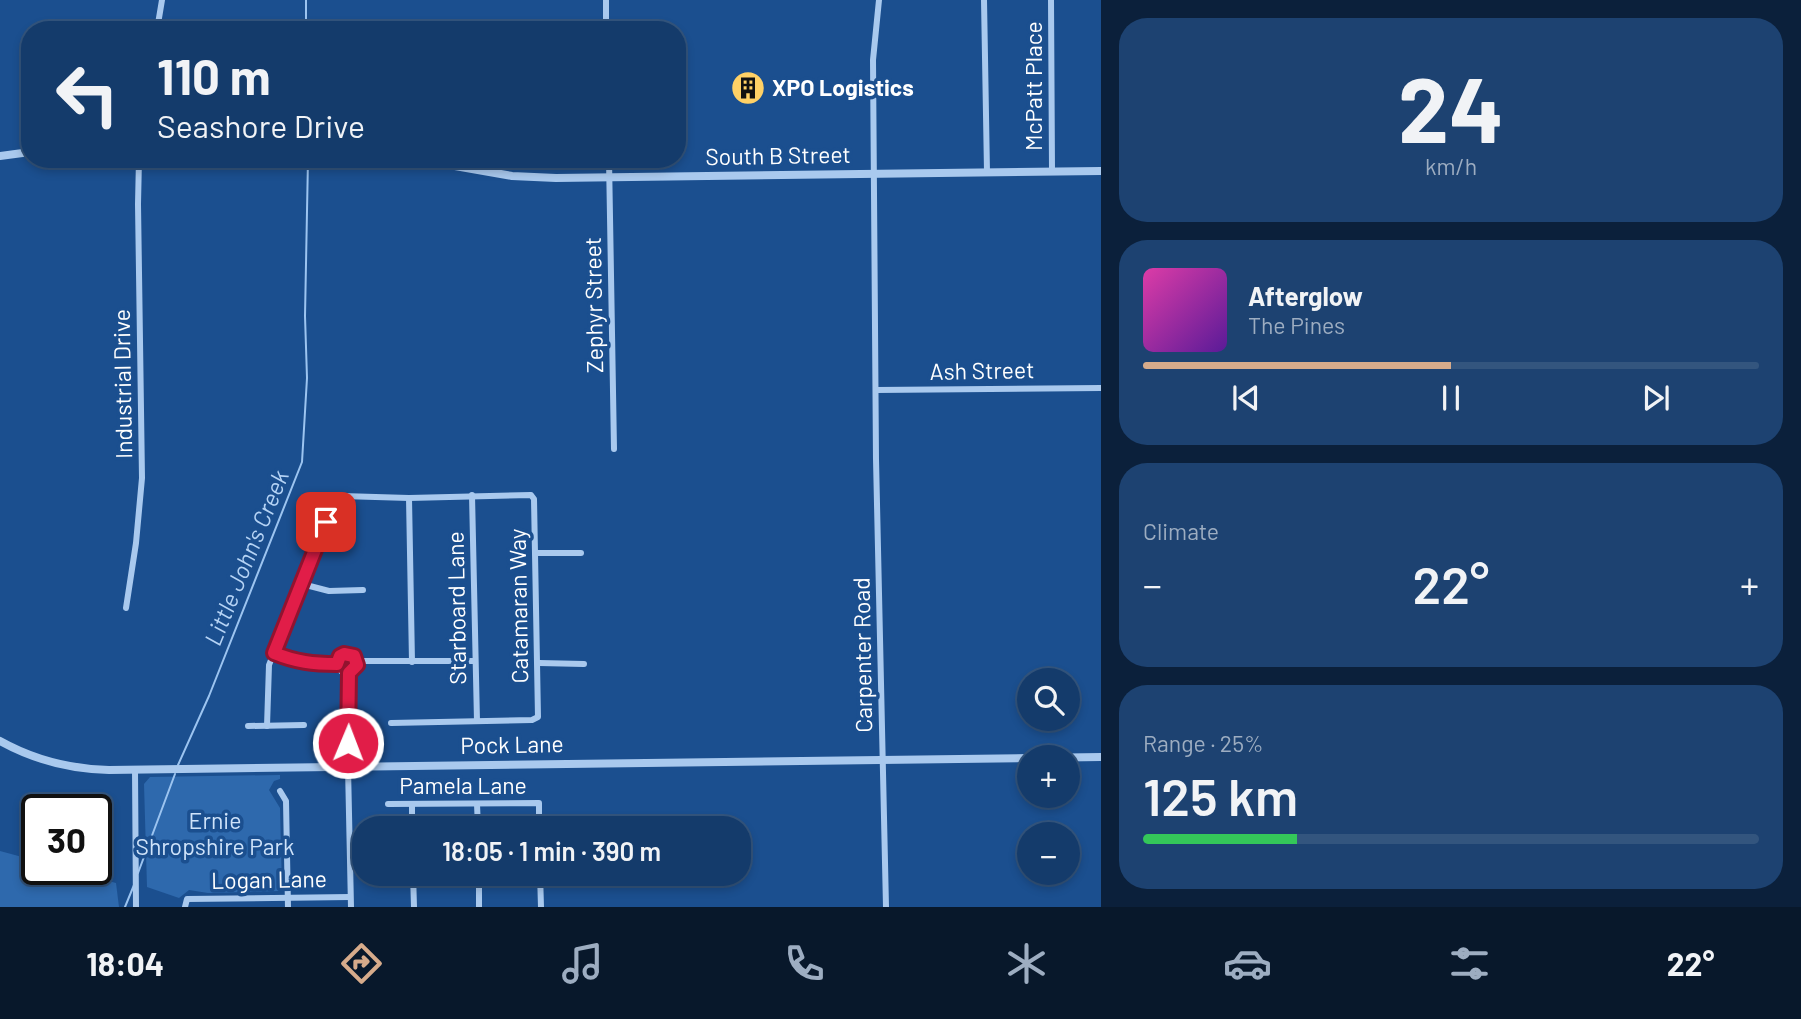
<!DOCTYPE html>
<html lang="en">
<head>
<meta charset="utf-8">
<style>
	body { margin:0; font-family:Barlow,sans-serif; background:#1d4271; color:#f1f3f6; height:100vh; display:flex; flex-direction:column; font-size:26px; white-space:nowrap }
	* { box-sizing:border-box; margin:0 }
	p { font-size:23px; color:#9dadc1 }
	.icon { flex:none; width:38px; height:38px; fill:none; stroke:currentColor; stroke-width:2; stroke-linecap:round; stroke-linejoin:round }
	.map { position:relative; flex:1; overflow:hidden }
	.sheet { display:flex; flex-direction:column; gap:18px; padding:18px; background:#0b203b; width:700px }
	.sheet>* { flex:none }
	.hud { position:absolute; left:21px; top:21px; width:665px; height:147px; border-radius:28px; box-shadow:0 4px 10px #0003,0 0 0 2px #33557e; background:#143b6b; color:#f1f3f6; overflow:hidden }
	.controls { position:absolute; left:1017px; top:668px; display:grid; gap:14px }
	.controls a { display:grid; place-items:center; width:63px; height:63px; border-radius:50%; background:#143b6b; box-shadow:0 4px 10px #0003,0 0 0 2px #33557e; font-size:35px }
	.speed { position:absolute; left:21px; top:794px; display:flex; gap:14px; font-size:35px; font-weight:700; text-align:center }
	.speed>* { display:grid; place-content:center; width:91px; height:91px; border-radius:50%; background:#143b6b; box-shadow:0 4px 10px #0003,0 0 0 2px #33557e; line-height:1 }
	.speed .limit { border:4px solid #111; border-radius:10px; background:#fff; color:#111 }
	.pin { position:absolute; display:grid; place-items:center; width:60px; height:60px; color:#fff; margin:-30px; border-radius:14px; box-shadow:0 4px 10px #0006 }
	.me { position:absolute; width:77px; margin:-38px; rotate:1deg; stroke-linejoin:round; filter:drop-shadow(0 0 5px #0008) }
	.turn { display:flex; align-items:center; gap:24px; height:147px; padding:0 21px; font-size:32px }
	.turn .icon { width:91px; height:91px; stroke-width:2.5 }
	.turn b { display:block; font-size:49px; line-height:60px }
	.big { font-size:52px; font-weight:600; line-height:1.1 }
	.sheet .tile { flex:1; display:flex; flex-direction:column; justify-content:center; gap:10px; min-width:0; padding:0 24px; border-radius:28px; background:#1d4271 }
	.sheet .dial { align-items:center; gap:0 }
	.dial b { font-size:91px; line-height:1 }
	.song { display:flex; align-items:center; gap:21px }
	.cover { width:84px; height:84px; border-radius:10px; background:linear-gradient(135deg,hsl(320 70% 55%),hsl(270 70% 35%)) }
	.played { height:7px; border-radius:4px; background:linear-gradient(90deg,#d6ab8b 50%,#33557e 50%) }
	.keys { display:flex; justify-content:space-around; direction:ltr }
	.heat { display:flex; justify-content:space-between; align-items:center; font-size:38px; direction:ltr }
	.charge { height:10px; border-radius:5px; background:linear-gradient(90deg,#34c759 25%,#33557e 0) }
	.trip { position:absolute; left:352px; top:816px; width:399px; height:70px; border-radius:28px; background:#143b6b; box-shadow:0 4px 10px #0003,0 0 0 2px #33557e; font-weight:600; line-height:70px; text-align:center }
	.dock { display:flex; height:112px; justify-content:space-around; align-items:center; background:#08182b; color:#9dadc1 }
	.dock .icon { width:49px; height:49px }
	.dock .active { color:#d6ab8b }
	.dock b { font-size:32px; color:#f1f3f6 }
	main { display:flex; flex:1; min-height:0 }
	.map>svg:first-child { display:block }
	.green { fill:#2e69ad }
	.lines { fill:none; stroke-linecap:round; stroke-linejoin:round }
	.stream { stroke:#9cc4f0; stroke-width:2 }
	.minor { stroke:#a9c9ee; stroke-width:6 }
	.tertiary { stroke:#a9c9ee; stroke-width:8 }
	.route-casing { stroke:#92132f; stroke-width:18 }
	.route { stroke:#e11d48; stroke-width:12 }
	.labels { text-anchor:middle; stroke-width:7; stroke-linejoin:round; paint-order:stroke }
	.street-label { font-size:23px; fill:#fff; stroke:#1b4f8f }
	.poi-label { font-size:23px; font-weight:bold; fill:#fff; stroke:#1b4f8f; text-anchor:start }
	.park-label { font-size:23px; fill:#cfe3fa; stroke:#1b4f8f }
	.water-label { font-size:24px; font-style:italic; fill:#b5d3f5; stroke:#1b4f8f }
</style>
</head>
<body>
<main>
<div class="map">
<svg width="1101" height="907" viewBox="0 0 1101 907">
	<rect width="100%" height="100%" fill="#1b4f8f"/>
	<g class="green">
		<polygon points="280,775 280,779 274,781 269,790 280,808 282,888 279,891 208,893 189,890 179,898 147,887 144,784 150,777"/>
		<polygon points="0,851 37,861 37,870 68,870 116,883 119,907 0,907"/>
	</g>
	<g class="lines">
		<g class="stream">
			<polyline points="306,0 306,30"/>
			<polyline points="178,765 209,696 302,462 307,378 305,316 308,159"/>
			<polyline points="138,873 175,774"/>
			<polyline points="125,907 134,885"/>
		</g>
		<g class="minor">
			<polyline points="606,0 606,30"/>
			<polyline points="879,0 873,60 876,459 886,907"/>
			<polyline points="984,0 987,172"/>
			<polyline points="1051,0 1052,171"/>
			<polyline points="157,30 162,0"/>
			<polyline points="609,159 614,449"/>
			<polyline points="876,390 1101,388"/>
			<polyline points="472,495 477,721"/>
			<polyline points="409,498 412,662"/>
			<polyline points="535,553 581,553"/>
			<polyline points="302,584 329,591 363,590"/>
			<polyline points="126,608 136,543 142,478 138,204 139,159"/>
			<polyline points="274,653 298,662 337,664"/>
			<circle cx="347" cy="663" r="10"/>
			<polyline points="356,661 475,661"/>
			<polyline points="539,663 584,664"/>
			<polyline points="349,673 348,767 351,907"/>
			<polyline points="248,726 304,725"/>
			<polyline points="267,726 269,665 336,498 342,496 409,498 531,495 534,499 538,717 532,720 391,723"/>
			<polyline points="135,770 136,907"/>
			<polyline points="280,791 286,801 288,907"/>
			<polyline points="388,804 539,803 539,828"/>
			<polyline points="477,804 478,828"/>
			<polyline points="412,806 412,828"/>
			<polyline points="413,873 414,907"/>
			<polyline points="479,873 479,907"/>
			<polyline points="540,873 541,907"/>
			<polyline points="185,907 187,899 350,897"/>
		</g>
		<g class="tertiary">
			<polyline points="0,156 30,152"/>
			<polyline points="415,159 512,176 556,178 1101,171"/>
			<path d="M0 741C34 760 70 769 109 770L1029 758"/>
			<polyline points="1031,758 1101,757"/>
		</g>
	</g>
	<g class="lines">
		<g class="route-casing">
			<path id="route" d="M326 522 274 653C296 662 313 664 337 664L340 656 344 654 354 656 357 665 349 673 348 743"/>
		</g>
		<use href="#route" class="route"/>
	</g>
	<defs>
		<g id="building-disc" transform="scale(1.75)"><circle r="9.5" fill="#ffd166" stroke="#1b4f8f"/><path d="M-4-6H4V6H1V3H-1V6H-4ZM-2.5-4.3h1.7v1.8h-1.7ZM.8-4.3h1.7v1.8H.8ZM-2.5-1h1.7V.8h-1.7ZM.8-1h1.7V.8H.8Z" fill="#111"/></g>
	</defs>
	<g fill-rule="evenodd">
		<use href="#building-disc" x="748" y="88"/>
	</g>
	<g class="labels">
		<g class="street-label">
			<text transform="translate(1034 86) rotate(-90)" y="8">McPatt Place</text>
			<text transform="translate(778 156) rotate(-1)" y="8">South B Street</text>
			<text transform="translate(594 305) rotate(-91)" y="8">Zephyr Street</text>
			<text transform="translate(982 371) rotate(-1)" y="8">Ash Street</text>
			<text transform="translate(123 384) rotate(-91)" y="8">Industrial Drive</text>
			<text transform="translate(519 606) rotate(-91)" y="8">Catamaran Way</text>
			<text transform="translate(457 608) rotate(-91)" y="8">Starboard Lane</text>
			<text transform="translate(863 655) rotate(-91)" y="8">Carpenter Road</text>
			<text transform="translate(512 745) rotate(-1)" y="8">Pock Lane</text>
			<text x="463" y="794">Pamela Lane</text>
			<text transform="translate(269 880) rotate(-1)" y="8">Logan Lane</text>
		</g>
		<g class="poi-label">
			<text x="772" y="96">XPO Logistics</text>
		</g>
		<g class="park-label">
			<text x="215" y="829">Ernie<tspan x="215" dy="26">Shropshire Park</tspan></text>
		</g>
		<g class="water-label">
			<text transform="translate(247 558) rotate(-68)" y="8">Little John's Creek</text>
		</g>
	</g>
</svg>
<div class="controls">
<a><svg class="icon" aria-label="search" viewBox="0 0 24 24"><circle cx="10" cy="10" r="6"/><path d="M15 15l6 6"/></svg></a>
<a>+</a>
<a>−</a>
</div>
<div class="speed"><div class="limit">30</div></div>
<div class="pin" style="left:326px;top:522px;background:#d93025"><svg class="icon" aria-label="arrive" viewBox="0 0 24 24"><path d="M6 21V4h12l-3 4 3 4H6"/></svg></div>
<svg class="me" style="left:348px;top:743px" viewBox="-20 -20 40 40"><circle r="17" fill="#e11d48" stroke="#fff" stroke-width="3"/><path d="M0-11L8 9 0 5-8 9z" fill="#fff"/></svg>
<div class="trip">18:05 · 1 min · 390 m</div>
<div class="hud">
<div class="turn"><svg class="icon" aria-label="left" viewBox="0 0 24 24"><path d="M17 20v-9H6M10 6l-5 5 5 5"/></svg><div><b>110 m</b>Seashore Drive</div></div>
</div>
</div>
<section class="sheet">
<div class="tile dial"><b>24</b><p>km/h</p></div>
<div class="tile">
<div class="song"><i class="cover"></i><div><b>Afterglow</b><p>The Pines</p></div></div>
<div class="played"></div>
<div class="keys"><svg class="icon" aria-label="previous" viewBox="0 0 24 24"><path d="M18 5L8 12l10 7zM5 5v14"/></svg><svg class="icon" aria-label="pause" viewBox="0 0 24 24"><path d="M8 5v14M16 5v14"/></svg><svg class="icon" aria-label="next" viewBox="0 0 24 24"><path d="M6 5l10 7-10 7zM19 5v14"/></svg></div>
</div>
<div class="tile"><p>Climate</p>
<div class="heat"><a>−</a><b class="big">22°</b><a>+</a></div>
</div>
<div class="tile"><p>Range · 25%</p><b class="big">125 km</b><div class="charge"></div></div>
</section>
</main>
<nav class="dock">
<b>18:04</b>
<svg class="icon active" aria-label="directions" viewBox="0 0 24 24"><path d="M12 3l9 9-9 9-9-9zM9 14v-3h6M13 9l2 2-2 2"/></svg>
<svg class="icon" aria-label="music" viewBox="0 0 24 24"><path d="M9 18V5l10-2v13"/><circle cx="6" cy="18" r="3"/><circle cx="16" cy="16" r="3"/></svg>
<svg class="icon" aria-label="phone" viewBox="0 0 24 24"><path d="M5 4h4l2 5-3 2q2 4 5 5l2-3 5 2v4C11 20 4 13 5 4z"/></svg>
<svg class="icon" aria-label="climate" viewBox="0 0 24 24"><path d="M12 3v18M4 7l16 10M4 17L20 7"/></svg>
<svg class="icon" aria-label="car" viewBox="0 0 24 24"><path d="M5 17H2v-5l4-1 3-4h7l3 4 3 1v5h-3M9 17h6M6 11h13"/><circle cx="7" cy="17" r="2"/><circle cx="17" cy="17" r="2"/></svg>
<svg class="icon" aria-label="filters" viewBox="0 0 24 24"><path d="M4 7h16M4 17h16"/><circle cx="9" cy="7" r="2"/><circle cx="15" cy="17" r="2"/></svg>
<b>22°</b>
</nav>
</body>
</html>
